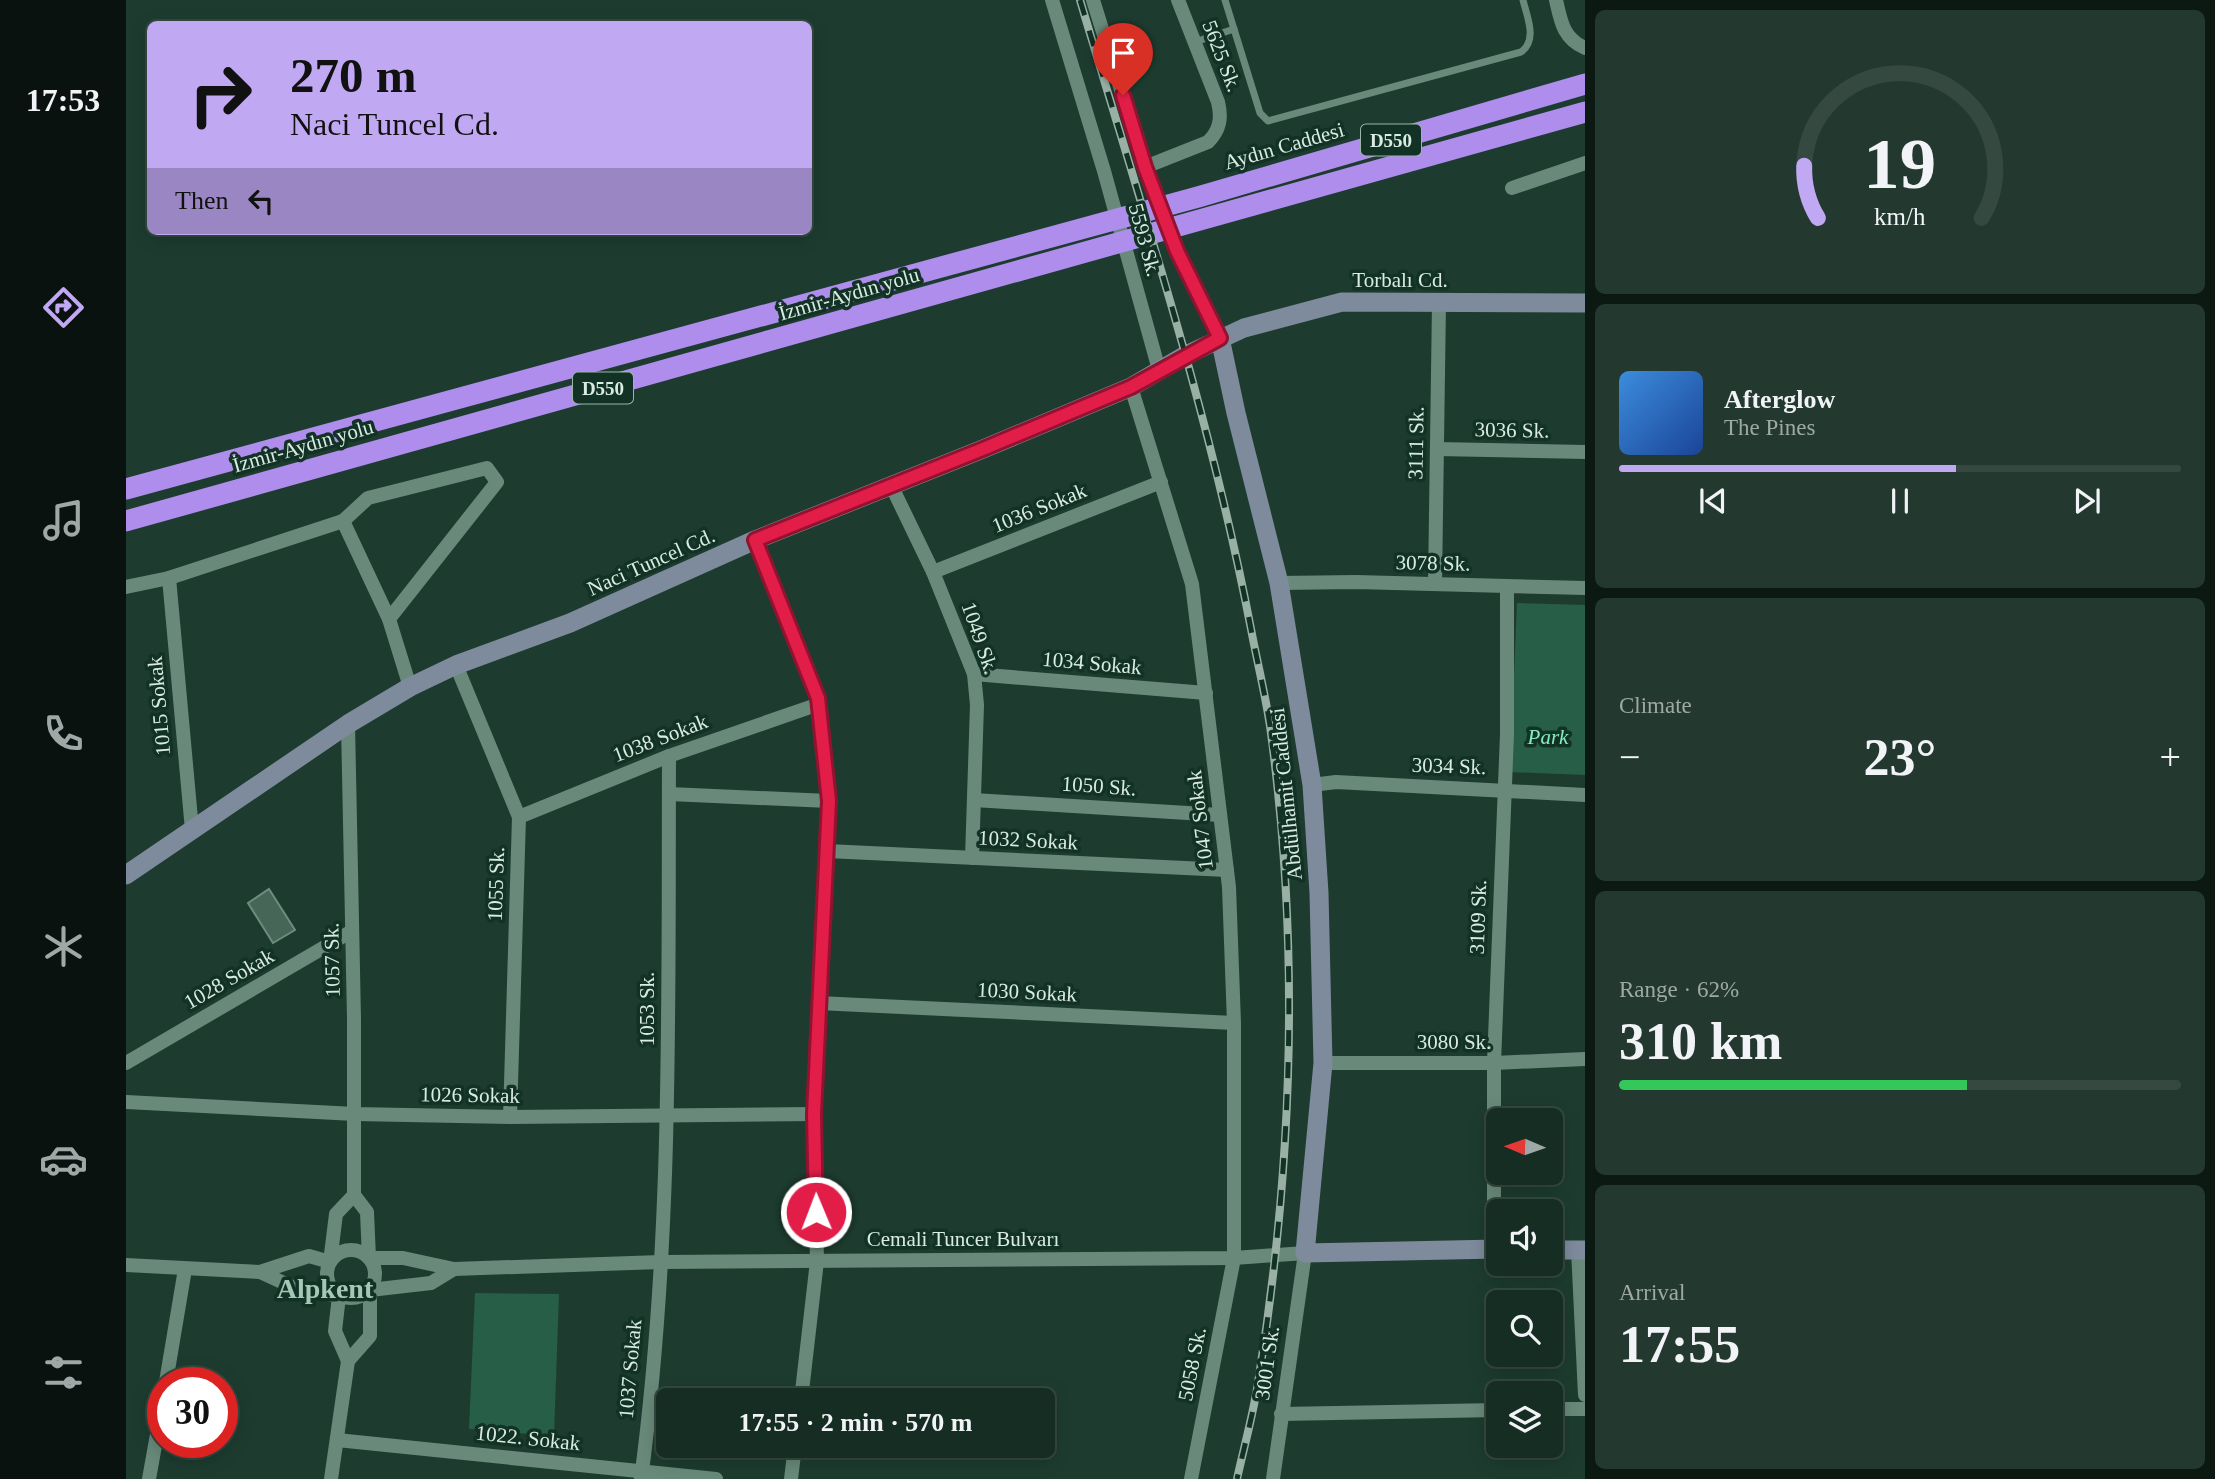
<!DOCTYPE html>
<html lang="en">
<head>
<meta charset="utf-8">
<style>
	body { margin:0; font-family:"Times New Roman",serif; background:#233930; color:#f1f3f6; height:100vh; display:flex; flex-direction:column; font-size:26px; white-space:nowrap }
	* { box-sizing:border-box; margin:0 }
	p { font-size:23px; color:#9ea8a6 }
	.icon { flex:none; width:38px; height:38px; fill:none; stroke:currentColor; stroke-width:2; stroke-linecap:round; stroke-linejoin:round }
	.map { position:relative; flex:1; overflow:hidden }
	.side { display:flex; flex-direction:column; gap:10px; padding:10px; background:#0c1913; width:630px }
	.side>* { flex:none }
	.banner { position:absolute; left:21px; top:21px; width:665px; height:214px; border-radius:10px; box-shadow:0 4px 18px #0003,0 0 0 2px #354941; background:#c1a8f3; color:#111; overflow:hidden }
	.needle { width:46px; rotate:272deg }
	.tools { position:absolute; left:1360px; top:1108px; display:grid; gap:14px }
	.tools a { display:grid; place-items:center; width:77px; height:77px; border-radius:10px; background:#162d23; box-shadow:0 4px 18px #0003,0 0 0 2px #354941; font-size:35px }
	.speed { position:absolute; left:21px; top:1367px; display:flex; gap:14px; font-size:35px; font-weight:700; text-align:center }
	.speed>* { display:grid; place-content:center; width:91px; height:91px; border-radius:50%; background:#162d23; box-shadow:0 4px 18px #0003,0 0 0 2px #354941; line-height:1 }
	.speed .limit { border:10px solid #d22; background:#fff; color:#111 }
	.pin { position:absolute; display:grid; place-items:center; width:60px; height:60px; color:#fff; margin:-72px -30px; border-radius:50% 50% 50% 0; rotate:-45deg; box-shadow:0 0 7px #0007 }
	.pin .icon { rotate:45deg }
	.me { position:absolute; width:77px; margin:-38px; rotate:359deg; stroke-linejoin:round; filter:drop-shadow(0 0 5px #0008) }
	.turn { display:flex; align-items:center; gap:24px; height:147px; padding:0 28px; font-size:32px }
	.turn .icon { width:91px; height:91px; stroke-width:2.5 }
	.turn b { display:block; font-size:49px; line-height:60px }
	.then { display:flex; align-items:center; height:66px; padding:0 28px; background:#0003; gap:14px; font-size:26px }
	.big { font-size:52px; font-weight:700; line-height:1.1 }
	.side .widget { flex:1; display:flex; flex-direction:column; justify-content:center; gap:10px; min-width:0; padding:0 24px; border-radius:10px; background:#233930 }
	.side .dial { align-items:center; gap:0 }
	.dial svg { height:182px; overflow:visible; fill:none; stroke:#354941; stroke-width:7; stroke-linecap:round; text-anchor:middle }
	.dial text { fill:#f1f3f6; stroke:none }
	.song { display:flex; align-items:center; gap:21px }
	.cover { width:84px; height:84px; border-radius:10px; background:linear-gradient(135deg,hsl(210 70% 55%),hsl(220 70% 35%)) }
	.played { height:7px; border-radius:4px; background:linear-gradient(90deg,#c1a8f3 60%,#354941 60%) }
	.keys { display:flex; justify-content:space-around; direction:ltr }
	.heat { display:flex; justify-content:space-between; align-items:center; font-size:38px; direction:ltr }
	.charge { height:10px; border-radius:5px; background:linear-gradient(90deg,#34c759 62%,#354941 0) }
	.trip { position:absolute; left:530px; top:1388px; width:399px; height:70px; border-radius:10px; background:#162d23; box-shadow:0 4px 18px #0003,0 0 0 2px #354941; font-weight:700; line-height:70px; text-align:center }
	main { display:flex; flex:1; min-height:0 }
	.tab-bar { display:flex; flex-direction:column; width:126px; justify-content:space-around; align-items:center; background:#09120e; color:#9ea8a6 }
	.tab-bar .icon { width:49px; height:49px }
	.tab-bar .current { color:#c1a8f3 }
	.tab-bar b { font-size:32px; color:#f1f3f6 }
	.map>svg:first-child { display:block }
	.green { fill:#275e47 }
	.building { fill:#466657; stroke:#6c8e7e; stroke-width:2 }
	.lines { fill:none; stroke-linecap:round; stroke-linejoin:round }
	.lane { stroke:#698a7a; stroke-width:7 }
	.street { stroke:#698a7a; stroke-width:14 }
	.secondary { stroke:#7e8b9c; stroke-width:19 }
	.highway { stroke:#ae8dec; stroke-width:21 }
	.rail-casing { stroke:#99b0a5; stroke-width:8 }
	.rail { stroke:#123225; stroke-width:5; stroke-dasharray:16; stroke-linecap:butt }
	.route-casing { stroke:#92132f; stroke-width:18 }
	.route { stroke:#e11d48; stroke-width:12 }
	.labels { text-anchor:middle; stroke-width:7; stroke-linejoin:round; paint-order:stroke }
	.shield { fill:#123225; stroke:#9db4a9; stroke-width:2 }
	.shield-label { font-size:19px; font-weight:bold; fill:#d9ebe2 }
	.street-label { font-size:21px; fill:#d9ebe2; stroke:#123225 }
	.park-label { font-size:21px; font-style:italic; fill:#82edbf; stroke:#123225 }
	.district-label { font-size:28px; font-weight:bold; fill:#a5c8b6; stroke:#123225 }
</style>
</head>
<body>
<main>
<nav class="tab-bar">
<b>17:53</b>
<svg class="icon current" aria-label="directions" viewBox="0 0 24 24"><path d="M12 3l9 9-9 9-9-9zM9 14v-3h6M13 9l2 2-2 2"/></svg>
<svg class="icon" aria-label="music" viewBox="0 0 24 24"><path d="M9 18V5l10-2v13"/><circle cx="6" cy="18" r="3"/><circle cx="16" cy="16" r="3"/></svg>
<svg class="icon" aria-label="phone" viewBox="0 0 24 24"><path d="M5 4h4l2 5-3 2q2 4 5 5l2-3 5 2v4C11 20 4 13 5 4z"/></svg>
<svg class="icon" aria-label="climate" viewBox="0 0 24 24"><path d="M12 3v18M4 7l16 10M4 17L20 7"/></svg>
<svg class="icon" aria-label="car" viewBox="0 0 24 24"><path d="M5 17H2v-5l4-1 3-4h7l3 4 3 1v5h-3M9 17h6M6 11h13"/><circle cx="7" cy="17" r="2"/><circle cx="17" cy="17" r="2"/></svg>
<svg class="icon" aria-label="filters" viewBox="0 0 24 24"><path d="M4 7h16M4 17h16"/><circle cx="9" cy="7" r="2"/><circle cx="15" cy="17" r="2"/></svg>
</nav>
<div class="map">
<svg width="1459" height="1479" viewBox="0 0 1459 1479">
	<rect width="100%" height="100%" fill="#1d3c2f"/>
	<g class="green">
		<polygon points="1391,603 1459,605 1459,775 1384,772"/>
		<polygon points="349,1293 433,1294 428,1436 343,1429"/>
	</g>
	<polygon class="building" points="143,889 169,930 147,943 122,903"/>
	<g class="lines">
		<g class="lane">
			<path d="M1099 0 1134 113 1142 121 1395 52C1412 40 1401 17 1397 0"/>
			<polyline points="1069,42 1108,29"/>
		</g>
		<g class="street">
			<polyline points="926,0 978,171 1033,370"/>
			<polyline points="967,0 1019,167 1051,251 1094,338"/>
			<path d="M1430 0C1435 22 1437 38 1459 48"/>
			<path d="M1019 167 1082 142C1094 130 1096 118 1092 102L1052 0"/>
			<polyline points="1386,188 1459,163"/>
			<polyline points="1005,387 1066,584 1103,887 1108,1023 1108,1258 1065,1479"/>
			<polyline points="1311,449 1459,452"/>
			<polyline points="765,485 807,572 848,674 851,705 846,858"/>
			<polyline points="217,521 242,498 361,468 371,482 263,619"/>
			<polyline points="629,540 692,698 703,801 688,1114 691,1261 675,1400"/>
			<polyline points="807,572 1035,482"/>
			<polyline points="43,578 66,830"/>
			<polyline points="1153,583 1230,582 1459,588"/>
			<polyline points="1309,584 1313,302"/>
			<polyline points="0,587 43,578 217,521 263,619 284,687"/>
			<polyline points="330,665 393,817 384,1117"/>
			<polyline points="848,674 1080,693"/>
			<polyline points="222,724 228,1019 228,1195"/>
			<polyline points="1186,785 1210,782 1459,795"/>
			<polyline points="543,794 703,801"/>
			<polyline points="848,800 1094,815"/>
			<polyline points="393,817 543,756 693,704"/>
			<polyline points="701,851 1101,870"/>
			<polyline points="692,1003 1108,1023"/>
			<polyline points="0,1063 226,931"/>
			<polyline points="1197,1063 1368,1063 1459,1059"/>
			<polyline points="0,1102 229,1114 384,1117 688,1114"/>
			<polyline points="228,1195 241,1212 243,1258 277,1258 328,1269 535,1262 1108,1258 1179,1253 1147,1479"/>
			<polyline points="1368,1249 1368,1063 1381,734 1381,586"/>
			<circle cx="225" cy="1274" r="24"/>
			<polyline points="1452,1250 1459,1395"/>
			<polyline points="0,1265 134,1272 183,1256 204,1262 210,1214 228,1195"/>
			<polyline points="134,1272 171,1289 213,1296 209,1331 222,1361"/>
			<polyline points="222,1361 244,1336 244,1290 305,1283 328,1269"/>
			<polyline points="40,1382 59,1269"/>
			<polyline points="1424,1409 1459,1409"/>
			<polyline points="1155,1414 1372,1410"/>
			<polyline points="211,1440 590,1479"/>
			<polyline points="23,1479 37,1401"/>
			<polyline points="205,1479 222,1361"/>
			<path d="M515 1479C547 1239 542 997 543 756"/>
			<polyline points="665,1479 669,1446"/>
		</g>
		<g class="secondary">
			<polyline points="1094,338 1110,413 1153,583 1186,785 1193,893 1197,1063 1179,1253 1372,1249"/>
			<polyline points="0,875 222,724 284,687 330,665 444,623 629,540 857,449 1005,387 1060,355 1118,328 1216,302 1459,303"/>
			<polyline points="1424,1250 1459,1250"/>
		</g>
		<g class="highway">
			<polyline points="0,489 1072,197 1459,84"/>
			<polyline points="0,521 1459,112"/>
		</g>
		<g class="rail-casing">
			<path id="rail" d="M954 0C1016 208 1084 415 1125 629 1131 661 1139 693 1144 726 1174 943 1167 1166 1132 1383 1127 1415 1118 1447 1111 1479"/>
		</g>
		<use href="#rail" class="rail"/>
	</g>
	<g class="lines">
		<g class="route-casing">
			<polyline id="route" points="690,1212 688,1114 703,801 692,698 629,540 857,449 1005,387 1094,338 1051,251 1019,167 997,95"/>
		</g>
		<use href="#route" class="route"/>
	</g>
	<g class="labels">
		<g class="shield">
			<rect x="1235" y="124.5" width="60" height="31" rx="5"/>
			<rect x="447" y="372.5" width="60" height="31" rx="5"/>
		</g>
		<g class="shield-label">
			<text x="1265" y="147">D550</text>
			<text x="477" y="395">D550</text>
		</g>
		<g class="street-label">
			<text transform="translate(1096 56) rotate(69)" y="7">5625 Sk.</text>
			<text transform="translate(1158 146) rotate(-16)" y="7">Aydın Caddesi</text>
			<text transform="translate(1019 240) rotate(75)" y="7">5593 Sk.</text>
			<text x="1274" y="287">Torbalı Cd.</text>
			<text transform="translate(723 294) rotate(-16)" y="7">İzmir-Aydın yolu</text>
			<text transform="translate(1386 430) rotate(1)" y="7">3036 Sk.</text>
			<text transform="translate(1290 443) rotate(-89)" y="7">3111 Sk.</text>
			<text transform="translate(177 446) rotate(-16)" y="7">İzmir-Aydın yolu</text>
			<text transform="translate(913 508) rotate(-22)" y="7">1036 Sokak</text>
			<text transform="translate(525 562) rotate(-24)" y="7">Naci Tuncel Cd.</text>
			<text transform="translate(1307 563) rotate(1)" y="7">3078 Sk.</text>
			<text transform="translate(854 638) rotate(71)" y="7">1049 Sk.</text>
			<text transform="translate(966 663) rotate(5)" y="7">1034 Sokak</text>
			<text transform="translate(33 706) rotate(-95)" y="7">1015 Sokak</text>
			<text transform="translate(534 738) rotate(-21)" y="7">1038 Sokak</text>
			<text transform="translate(1323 766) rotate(2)" y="7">3034 Sk.</text>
			<text transform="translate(973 786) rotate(4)" y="7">1050 Sk.</text>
			<text transform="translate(1160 794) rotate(-96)" y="7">Abdülhamit Caddesi</text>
			<text transform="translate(1074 820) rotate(-97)" y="7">1047 Sokak</text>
			<text transform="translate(902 840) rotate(3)" y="7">1032 Sokak</text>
			<text transform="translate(370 884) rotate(-88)" y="7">1055 Sk.</text>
			<text transform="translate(1352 917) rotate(-88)" y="7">3109 Sk.</text>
			<text transform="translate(206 960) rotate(-91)" y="7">1057 Sk.</text>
			<text transform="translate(103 979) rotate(-30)" y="7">1028 Sokak</text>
			<text transform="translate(901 992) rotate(3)" y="7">1030 Sokak</text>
			<text transform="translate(521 1009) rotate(-90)" y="7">1053 Sk.</text>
			<text x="1328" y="1049">3080 Sk.</text>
			<text transform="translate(344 1095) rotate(1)" y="7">1026 Sokak</text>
			<text x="837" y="1246">Cemali Tuncer Bulvarı</text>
			<text transform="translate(1141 1363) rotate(-82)" y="7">3001 Sk.</text>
			<text transform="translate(1066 1364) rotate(-79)" y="7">5058 Sk.</text>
			<text transform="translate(504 1369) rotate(-85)" y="7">1037 Sokak</text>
			<text transform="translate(402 1438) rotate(6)" y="7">1022. Sokak</text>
		</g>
		<g class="park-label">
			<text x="1422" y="744">Park</text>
		</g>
		<g class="district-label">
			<text x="199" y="1298">Alpkent</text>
		</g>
	</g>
</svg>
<div class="tools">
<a><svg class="needle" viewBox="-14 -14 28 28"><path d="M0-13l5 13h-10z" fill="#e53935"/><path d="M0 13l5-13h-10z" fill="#9ea8a6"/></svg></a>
<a><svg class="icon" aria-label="sound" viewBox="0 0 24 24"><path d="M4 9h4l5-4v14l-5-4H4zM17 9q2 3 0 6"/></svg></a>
<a><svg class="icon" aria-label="search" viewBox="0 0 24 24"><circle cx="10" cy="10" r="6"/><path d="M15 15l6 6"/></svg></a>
<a><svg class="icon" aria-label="layers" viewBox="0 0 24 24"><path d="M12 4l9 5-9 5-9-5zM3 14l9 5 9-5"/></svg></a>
</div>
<div class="speed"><div class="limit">30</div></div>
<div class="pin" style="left:997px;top:95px;background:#d93025"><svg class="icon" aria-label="arrive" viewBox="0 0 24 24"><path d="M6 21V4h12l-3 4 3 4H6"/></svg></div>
<svg class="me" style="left:690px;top:1212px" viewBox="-20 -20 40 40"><circle r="17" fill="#e11d48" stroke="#fff" stroke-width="3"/><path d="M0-11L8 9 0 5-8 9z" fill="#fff"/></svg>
<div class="trip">17:55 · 2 min · 570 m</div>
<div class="banner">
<div class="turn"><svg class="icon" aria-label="right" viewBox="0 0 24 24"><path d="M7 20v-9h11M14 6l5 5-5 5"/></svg><div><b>270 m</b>Naci Tuncel Cd.</div></div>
<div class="then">Then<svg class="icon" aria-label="left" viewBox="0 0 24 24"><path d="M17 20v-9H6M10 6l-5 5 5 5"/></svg></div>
</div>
</div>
<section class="side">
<div class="widget dial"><svg viewBox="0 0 100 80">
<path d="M14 69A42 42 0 1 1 86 69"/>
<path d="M14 69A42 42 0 0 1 8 46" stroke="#c1a8f3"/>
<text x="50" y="56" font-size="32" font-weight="700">19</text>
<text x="50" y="72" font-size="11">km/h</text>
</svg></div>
<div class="widget">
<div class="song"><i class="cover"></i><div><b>Afterglow</b><p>The Pines</p></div></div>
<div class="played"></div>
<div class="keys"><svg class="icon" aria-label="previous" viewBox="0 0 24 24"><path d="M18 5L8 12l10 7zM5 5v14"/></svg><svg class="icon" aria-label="pause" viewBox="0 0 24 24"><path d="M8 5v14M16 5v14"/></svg><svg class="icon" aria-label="next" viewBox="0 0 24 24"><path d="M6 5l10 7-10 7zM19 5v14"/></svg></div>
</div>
<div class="widget"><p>Climate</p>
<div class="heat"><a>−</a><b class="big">23°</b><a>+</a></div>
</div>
<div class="widget"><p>Range · 62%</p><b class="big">310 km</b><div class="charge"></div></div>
<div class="widget"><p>Arrival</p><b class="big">17:55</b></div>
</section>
</main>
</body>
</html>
